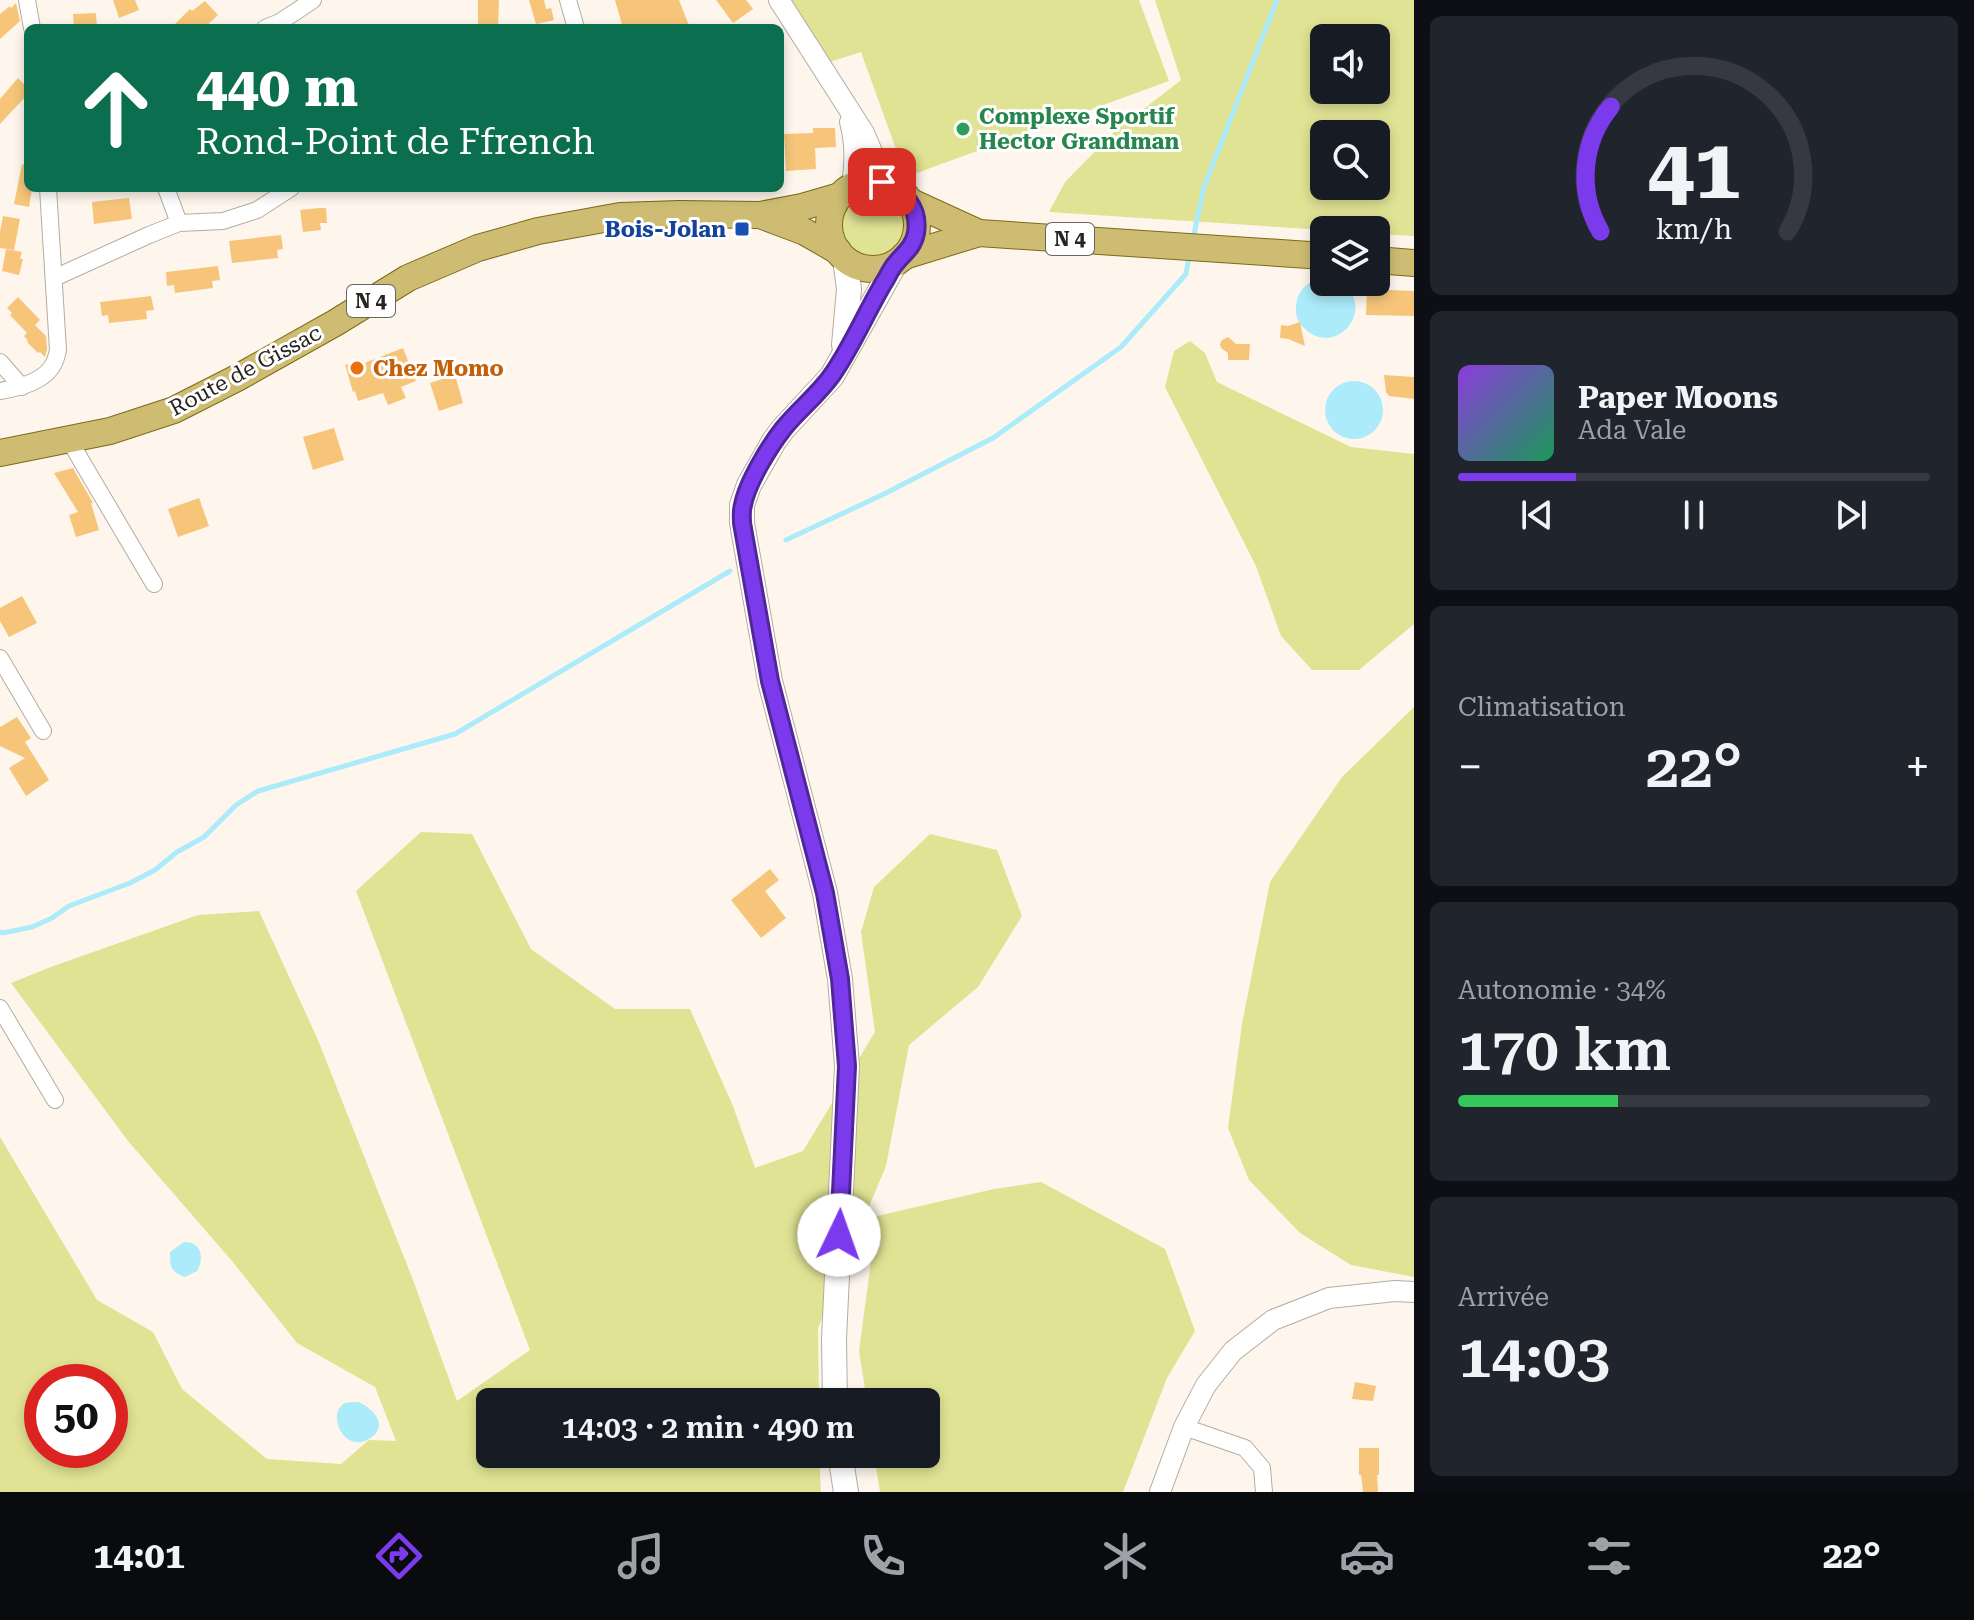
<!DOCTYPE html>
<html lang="fr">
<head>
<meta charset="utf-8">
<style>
	body { margin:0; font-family:"Roboto Serif",serif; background:#20242c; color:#f1f3f6; height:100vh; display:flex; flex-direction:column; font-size:30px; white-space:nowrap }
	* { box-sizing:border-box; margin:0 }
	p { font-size:26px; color:#9ea1a6 }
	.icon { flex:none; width:44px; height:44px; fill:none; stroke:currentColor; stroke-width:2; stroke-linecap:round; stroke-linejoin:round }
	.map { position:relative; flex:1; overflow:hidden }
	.details { display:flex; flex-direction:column; gap:16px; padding:16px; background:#0d0f14; width:560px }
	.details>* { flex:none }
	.hud { position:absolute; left:24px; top:24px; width:760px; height:168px; border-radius:12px; box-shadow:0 4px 12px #0003; background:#0b6e4f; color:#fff; overflow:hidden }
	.controls { position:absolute; left:1310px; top:24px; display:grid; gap:16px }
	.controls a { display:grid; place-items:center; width:80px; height:80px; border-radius:12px; background:#171b24; box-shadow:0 4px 12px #0003; font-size:40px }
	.speed { position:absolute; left:24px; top:1364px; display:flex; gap:16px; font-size:40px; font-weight:700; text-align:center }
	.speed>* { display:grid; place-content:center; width:104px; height:104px; border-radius:50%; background:#171b24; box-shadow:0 4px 12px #0003; line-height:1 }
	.speed .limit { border:12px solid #d22; background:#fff; color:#111 }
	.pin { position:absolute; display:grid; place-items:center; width:68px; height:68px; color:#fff; margin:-34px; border-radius:16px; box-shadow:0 4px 12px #0006 }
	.me { position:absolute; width:88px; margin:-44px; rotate:3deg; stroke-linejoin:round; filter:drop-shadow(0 0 6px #0008) }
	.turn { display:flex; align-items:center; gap:28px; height:168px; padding:0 40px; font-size:36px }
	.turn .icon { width:104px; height:104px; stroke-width:2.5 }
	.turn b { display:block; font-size:56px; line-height:68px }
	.big { font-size:60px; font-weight:600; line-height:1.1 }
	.details .card { flex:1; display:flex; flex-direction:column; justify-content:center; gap:12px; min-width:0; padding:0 28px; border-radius:12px; background:#20242c }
	.details .dial { align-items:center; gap:0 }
	.dial svg { height:208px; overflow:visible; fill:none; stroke:#363941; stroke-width:7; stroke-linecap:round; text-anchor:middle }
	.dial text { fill:#f1f3f6; stroke:none }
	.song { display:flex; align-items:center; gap:24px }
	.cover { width:96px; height:96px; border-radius:12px; background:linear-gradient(135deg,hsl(270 70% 55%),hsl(150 70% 35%)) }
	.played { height:8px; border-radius:4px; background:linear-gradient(90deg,#7c3aed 25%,#363941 25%) }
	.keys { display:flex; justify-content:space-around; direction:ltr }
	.heat { display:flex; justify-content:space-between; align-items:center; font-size:44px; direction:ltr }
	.charge { height:12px; border-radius:6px; background:linear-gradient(90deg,#34c759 34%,#363941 0) }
	.trip { position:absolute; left:476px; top:1388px; width:464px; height:80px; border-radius:12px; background:#171b24; box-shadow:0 4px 12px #0003; font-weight:600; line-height:80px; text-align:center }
	.tab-bar { display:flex; height:128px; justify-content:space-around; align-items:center; background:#090b0e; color:#9ea1a6 }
	.tab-bar .icon { width:56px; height:56px }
	.tab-bar .on { color:#7c3aed }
	.tab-bar b { font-size:36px; color:#f1f3f6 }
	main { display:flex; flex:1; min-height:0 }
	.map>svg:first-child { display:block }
	.green { fill:#e0e393; fill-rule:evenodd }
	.water { fill:#acebf9 }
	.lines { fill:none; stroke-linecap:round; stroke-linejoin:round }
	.stream { stroke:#acebf9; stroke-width:5 }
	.building { fill:#f6c579 }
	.minor-casing { stroke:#b5aca0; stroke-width:18 }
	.tertiary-casing { stroke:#b5aca0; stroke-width:22 }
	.secondary-casing { stroke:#b5aca0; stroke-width:26 }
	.primary-casing { stroke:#7d6a18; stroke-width:28 }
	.minor { stroke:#fff; stroke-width:16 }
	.tertiary { stroke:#fff; stroke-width:20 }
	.secondary { stroke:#fff; stroke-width:24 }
	.primary { stroke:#cdbc72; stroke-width:26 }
	.route-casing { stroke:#51269a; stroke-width:20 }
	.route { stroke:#7c3aed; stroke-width:14 }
	.leisure-dot { fill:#2e9e5b; stroke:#fff; stroke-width:3 }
	.transit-dot { fill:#1a4fb4; stroke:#fff; stroke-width:3 }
	.food-dot { fill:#e8710a; stroke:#fff; stroke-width:3 }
	.labels { text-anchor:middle; stroke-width:6; stroke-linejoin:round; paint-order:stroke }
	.shield { fill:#fff; stroke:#686663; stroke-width:2 }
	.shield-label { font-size:20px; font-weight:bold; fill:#282520 }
	.leisure-label { font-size:22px; font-weight:bold; fill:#27864d; stroke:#fff; text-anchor:start }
	.transit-label { font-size:22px; font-weight:bold; fill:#164399; stroke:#fff; text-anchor:end }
	.food-label { font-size:22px; font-weight:bold; fill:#c56008; stroke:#fff; text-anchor:start }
	.street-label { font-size:22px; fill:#282520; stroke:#fff }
</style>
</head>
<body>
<main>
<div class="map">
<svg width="1414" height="1492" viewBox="0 0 1414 1492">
	<rect width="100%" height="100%" fill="#fef6ec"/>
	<g class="green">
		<polygon points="787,0 1139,0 1169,81 906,177 861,52 830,62"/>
		<path d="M1155 0H1414V236L1376 234V230H1324L1049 212 1065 182 1114 132 1181 80ZM1376 38V90H1324V38ZM1376 134V186H1324V134Z"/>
		<circle cx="872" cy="225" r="35"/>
		<polygon points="1190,341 1205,353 1217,382 1351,447 1414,454 1414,624 1359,670 1312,670 1281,636 1256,566 1165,387 1174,351"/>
		<polygon points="1414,707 1414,1277 1351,1265 1300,1233 1249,1180 1228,1128 1242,1024 1270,882 1342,777"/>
		<path d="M421 832 472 834 531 949 615 1009H690L733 1106 755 1168 803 1151 875 1032 861 932 874 887 930 834 997 850 1022 916 978 987 909 1045 886 1166 818 1328 819 1402H490V1454H819L821 1492H0V1137L97 1300 153 1332 182 1389 267 1459 341 1464 369 1440 396 1441 375 1387 297 1343 232 1261 128 1141 11 983 48 968 198 915 259 911 318 1040 413 1280 457 1401 530 1350 356 891ZM42 1382H110V1450H42Z"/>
		<polygon points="1041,1182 1165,1249 1195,1331 1167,1378 1123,1492 880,1492 874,1454 926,1454 926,1402 867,1402 859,1351 877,1216 994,1189"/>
	</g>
	<g class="water">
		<path d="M1318 278H1324V282H1341C1378 309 1336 358 1305 329 1298 323 1295 315 1296 306 1297 292 1305 284 1318 278Z"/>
		<circle cx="1354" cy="410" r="29"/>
		<path d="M184 1242C201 1241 205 1258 197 1271L185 1277C170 1272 170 1266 170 1252Z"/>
		<path d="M358 1402C374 1408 390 1427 369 1439 343 1454 326 1412 345 1403 348 1402 355 1402 358 1402Z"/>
	</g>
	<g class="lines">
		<g class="stream">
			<polyline points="1193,239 1204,187 1277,0"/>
			<polyline points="786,540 884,494 993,438 1121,347 1186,274 1189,257"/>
			<polyline points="0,932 3,933 32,927 52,918 69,906 130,883 155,870 177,852 204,837 236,805 258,791 455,734 730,571"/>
		</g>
	</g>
	<g class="building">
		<polygon points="113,0 135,0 139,10 119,18"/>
		<polygon points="478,0 499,0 498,28 478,28"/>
		<polygon points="529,0 544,0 546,9 551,8 554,20 536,24"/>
		<polygon points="615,0 679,0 690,28 623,28"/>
		<polygon points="716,0 746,0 753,9 733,23"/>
		<polygon points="205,1 218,15 204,28 171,28 190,9 192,11"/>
		<polygon points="16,3 20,21 0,39 0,14 10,6 11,8"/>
		<polygon points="96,13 97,28 74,28 73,14"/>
		<polygon points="18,78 28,88 28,94 0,124 0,99"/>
		<polygon points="813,128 835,128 836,147 815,148 816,169 786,171 784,134 813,133"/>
		<polygon points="22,164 28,165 28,188 32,188 29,207 14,204"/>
		<polygon points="129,198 132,219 94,224 92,202"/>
		<polygon points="319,208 326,208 327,223 320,223 321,230 303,232 300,210"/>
		<polygon points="3,216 20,219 14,250 0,248 0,232"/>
		<polygon points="281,235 283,249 277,250 278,258 232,263 229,241"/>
		<polygon points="6,249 22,252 20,259 23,259 19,275 2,271"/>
		<polygon points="218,266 220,280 212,281 213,288 175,293 174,285 167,286 166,272"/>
		<polygon points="1367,289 1414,291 1414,316 1366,315"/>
		<polygon points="151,296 154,310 146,311 147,319 109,323 108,315 102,316 100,302"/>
		<polygon points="18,297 40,320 32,328 35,325 46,336 47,349 45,357 40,352 38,353 27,342 28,341 24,336 27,333 10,315 12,313 7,308"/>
		<polygon points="1300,322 1305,346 1288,339 1280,338 1281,325 1288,326"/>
		<polygon points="1228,337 1236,344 1250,344 1249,360 1228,360 1228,353 1221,348 1220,344 1222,340"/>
		<polygon points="403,348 416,381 401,387 406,398 388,405 383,393 358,401 355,391 353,392 345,365 363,360 364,363"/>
		<polygon points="455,375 463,403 439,411 430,383"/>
		<polygon points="1384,375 1414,377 1414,399 1389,396 1386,392"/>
		<polygon points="334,428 344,460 313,470 303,437"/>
		<polygon points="73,468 93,503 91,503 99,530 76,537 69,515 78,512 54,473"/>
		<polygon points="199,498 209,526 178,537 168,509"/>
		<polygon points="22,596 37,623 9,637 0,621 0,608"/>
		<polygon points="17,717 31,738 25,742 49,780 26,796 9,768 25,758 0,746 0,727"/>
		<polygon points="770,869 779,880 765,891 786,918 761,938 731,900"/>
		<polygon points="1355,1382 1376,1386 1373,1401 1352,1399"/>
		<polygon points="1359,1448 1379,1448 1379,1475 1377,1475 1378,1492 1363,1492 1361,1475 1359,1475"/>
	</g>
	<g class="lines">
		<g class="minor-casing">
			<g id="minor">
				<polyline points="27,0 32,28"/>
				<polyline points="568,0 576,28"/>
				<polyline points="265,28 280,22 313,0"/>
				<polyline points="179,223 223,221 257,210 291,188"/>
				<polyline points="54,278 149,235 179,223 166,188"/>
				<polyline points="0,362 22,387"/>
				<path d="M0 391C18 388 45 382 54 363 56 359 57 354 58 350L48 188"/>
				<polyline points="69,440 154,584"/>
				<polyline points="0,658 43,731"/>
				<polyline points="0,1008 55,1100"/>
				<polyline points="1184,1427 1245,1448 1262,1468 1264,1492"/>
			</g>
		</g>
		<g class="tertiary-casing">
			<g id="tertiary">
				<polyline points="779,0 864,133 875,159 893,187"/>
				<path d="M850 122C856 144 855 164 852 187"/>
				<polyline points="1160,1492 1184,1427 1206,1385 1233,1351 1273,1320 1329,1298 1395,1291 1414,1292"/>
			</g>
		</g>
		<g class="secondary-casing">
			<g id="secondary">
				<polyline points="844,345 849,289 845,259"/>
				<polyline points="835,1402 834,1339 847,1066 840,979 825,893 770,681 742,523 742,505 749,485 774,441 783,429 832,376 896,262"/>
				<polyline points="840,1454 846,1492"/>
			</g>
		</g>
		<g class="primary-casing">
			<g id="primary">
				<circle cx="873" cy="225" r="44"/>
				<polyline points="909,201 979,233 1324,256"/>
				<polyline points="760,215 805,232 838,251"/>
				<polyline points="904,256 979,233"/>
				<polyline points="1376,260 1414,263"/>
				<polyline points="0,453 110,431 174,410 237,378 335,323 408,278 478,248 538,231 620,216 679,214 760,215 802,207 840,196"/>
			</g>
		</g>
		<use href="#minor" class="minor"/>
		<use href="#tertiary" class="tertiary"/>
		<use href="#secondary" class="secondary"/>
		<use href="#primary" class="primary"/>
	</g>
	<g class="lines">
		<g class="route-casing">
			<path id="route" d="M839 1235 847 1066 840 979 825 893 770 681 742 523C742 517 741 511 743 505 747 483 769 447 783 429 798 410 818 395 832 375 853 345 867 310 886 279 889 274 892 267 896 263 904 253 913 248 916 233 920 208 904 191 882 182"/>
		</g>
		<use href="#route" class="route"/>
	</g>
	<circle class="leisure-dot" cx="963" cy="129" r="8"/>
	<rect class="transit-dot" x="734" y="221" width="16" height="16" rx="4"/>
	<circle class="food-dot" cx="357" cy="368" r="8"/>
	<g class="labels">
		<g class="shield">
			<rect x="1046" y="223" width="48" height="32" rx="6"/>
			<rect x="347" y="285" width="48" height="32" rx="6"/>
		</g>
		<g class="shield-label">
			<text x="1070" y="246">N 4</text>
			<text x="371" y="308">N 4</text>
		</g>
		<g class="leisure-label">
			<text x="979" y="124">Complexe Sportif<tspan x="979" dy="25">Hector Grandman</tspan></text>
		</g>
		<g class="transit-label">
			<text x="726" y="237">Bois-Jolan</text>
		</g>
		<g class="food-label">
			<text x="373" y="376">Chez Momo</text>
		</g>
		<g class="street-label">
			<text transform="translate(245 370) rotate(-28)" y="8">Route de Gissac</text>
		</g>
	</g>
</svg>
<div class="controls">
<a><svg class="icon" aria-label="sound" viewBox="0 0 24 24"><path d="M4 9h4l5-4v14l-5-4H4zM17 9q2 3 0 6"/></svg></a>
<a><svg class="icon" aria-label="search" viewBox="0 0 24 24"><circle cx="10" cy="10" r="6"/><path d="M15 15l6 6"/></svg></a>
<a><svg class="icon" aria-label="layers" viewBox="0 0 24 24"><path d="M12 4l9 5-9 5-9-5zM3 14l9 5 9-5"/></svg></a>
</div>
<div class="speed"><div class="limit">50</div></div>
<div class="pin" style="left:882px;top:182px;background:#d93025"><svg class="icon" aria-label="arrive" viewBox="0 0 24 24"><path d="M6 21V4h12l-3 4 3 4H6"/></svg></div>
<svg class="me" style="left:839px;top:1235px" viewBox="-20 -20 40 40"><circle r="19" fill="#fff"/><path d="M0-13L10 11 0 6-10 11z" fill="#7c3aed"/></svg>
<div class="trip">14:03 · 2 min · 490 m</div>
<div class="hud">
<div class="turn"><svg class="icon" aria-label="ahead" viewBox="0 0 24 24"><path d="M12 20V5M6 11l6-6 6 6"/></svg><div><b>440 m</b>Rond-Point de Ffrench</div></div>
</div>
</div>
<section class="details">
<div class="card dial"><svg viewBox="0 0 100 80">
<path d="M14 69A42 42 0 1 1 86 69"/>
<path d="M14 69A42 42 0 0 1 18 21" stroke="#7c3aed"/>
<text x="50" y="56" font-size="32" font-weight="700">41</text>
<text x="50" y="72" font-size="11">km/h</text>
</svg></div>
<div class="card">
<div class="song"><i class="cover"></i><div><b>Paper Moons</b><p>Ada Vale</p></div></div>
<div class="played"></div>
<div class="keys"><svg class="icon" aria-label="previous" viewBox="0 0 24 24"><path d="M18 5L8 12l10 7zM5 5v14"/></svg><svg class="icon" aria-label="pause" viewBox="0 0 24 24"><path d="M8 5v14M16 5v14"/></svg><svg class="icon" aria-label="next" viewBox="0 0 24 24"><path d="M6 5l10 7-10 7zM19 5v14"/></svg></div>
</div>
<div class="card"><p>Climatisation</p>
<div class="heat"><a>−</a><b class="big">22°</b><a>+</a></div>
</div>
<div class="card"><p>Autonomie · 34%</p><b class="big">170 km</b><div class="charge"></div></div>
<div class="card"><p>Arrivée</p><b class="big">14:03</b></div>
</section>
</main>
<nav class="tab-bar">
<b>14:01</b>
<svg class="icon on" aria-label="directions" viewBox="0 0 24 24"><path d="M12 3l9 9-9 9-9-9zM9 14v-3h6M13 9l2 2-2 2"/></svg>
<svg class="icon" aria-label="music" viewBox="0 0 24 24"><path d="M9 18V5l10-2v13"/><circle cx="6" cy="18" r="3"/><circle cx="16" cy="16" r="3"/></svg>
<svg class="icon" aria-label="phone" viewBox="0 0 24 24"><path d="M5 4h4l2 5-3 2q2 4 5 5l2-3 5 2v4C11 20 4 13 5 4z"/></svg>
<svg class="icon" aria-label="climate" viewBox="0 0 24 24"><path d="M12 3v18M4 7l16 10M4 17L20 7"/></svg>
<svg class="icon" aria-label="car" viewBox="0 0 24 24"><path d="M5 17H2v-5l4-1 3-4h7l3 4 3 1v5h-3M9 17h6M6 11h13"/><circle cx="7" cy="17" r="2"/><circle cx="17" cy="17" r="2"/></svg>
<svg class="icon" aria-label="filters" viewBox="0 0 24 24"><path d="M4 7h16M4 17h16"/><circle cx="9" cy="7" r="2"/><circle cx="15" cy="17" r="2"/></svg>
<b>22°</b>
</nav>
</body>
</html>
